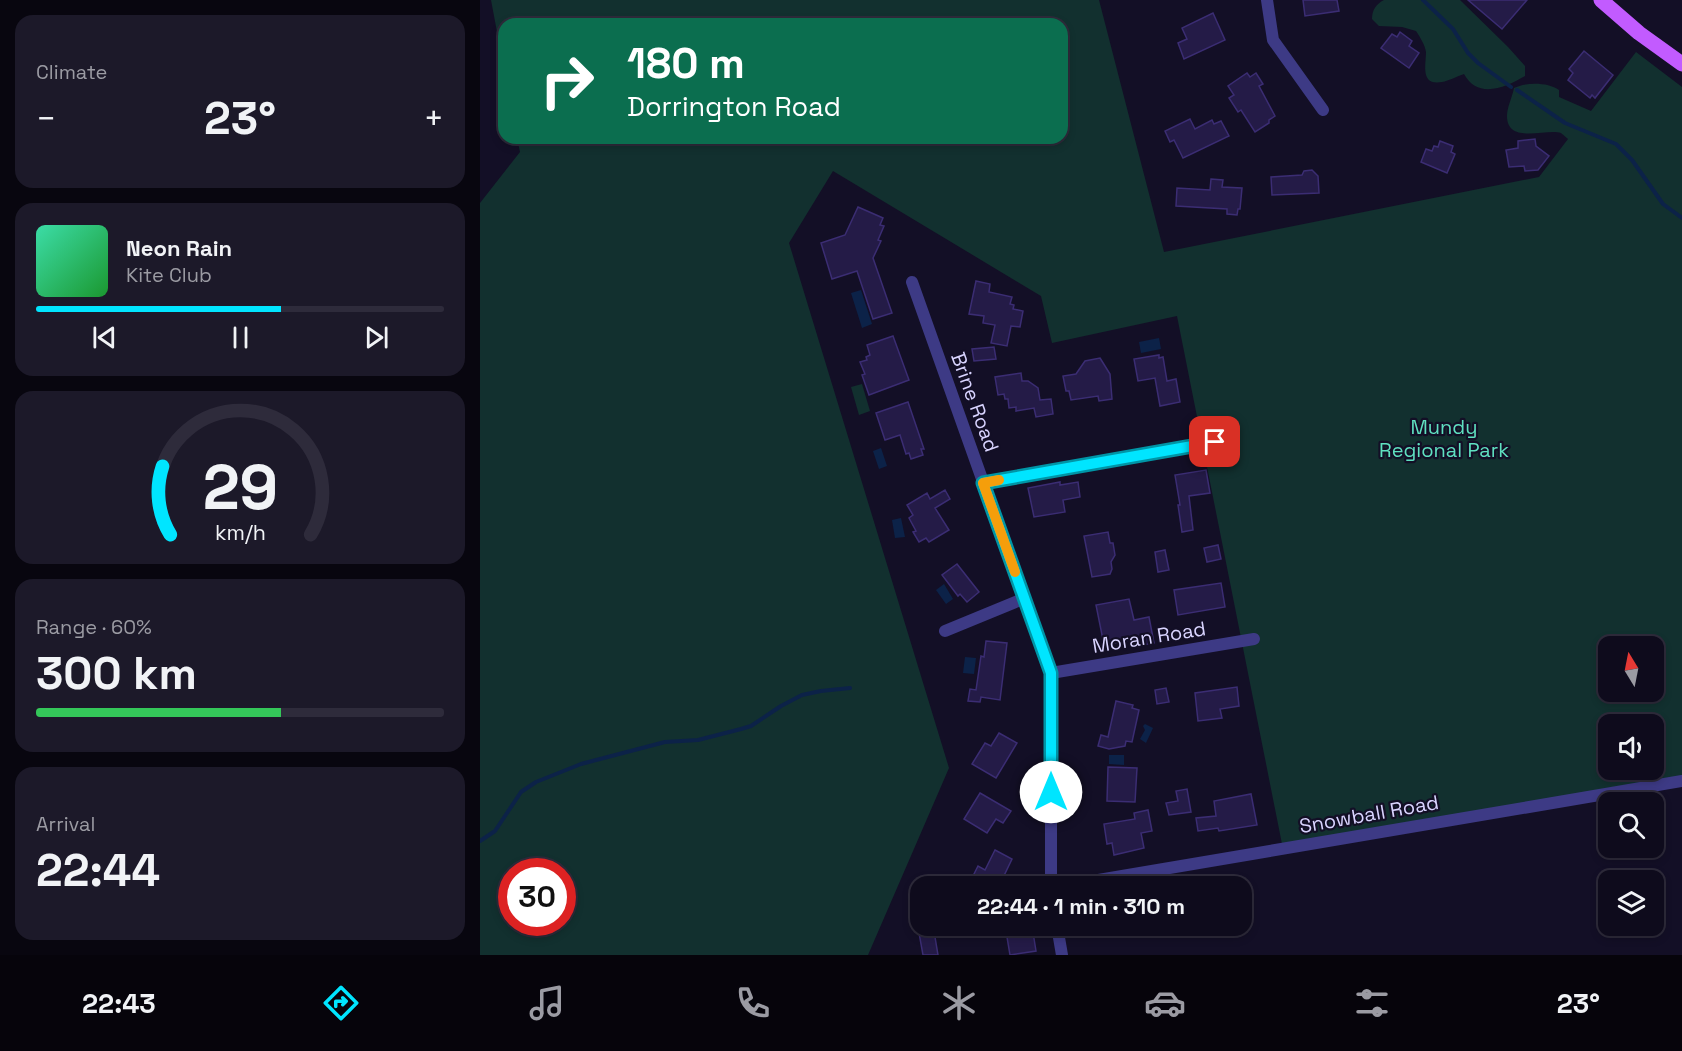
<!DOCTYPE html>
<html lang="en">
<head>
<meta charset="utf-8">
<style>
	body { margin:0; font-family:"Space Grotesk",sans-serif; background:#1c1929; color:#f1f3f6; height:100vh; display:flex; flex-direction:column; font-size:22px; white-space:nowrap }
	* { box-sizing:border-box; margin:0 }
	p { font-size:20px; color:#9b9ba3 }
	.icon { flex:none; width:33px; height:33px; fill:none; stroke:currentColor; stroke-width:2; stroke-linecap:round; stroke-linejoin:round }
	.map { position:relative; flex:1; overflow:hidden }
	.drawer { display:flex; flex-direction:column; gap:15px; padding:15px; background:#08060f; width:480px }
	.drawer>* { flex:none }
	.banner { position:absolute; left:18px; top:18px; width:570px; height:126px; border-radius:18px; box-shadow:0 3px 9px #0003,0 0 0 2px #2e2b3b; background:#0b6e4f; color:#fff; overflow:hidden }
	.needle { width:39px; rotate:350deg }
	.tools { position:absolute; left:1118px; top:636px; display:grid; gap:12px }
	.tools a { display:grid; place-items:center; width:66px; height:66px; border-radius:12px; background:#0e0b1c; box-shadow:0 3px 9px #0003,0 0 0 2px #2e2b3b; font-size:30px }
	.speed { position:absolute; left:18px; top:858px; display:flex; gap:12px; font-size:30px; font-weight:700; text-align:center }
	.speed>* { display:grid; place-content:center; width:78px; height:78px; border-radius:50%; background:#0e0b1c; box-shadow:0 3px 9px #0003,0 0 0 2px #2e2b3b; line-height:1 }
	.speed .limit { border:9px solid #d22; background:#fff; color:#111 }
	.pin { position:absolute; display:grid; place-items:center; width:51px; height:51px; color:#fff; margin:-26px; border-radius:12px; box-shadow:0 3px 9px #0006 }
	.me { position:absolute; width:66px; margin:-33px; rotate:0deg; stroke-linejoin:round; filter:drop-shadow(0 0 4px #0008) }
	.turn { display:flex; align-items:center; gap:21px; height:126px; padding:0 30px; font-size:27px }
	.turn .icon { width:78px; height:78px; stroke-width:2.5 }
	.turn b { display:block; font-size:42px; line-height:51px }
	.big { font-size:45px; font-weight:600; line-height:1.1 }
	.drawer .tile { flex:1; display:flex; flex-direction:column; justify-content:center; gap:9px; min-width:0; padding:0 21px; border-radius:18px; background:#1c1929 }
	.drawer .dial { align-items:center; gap:0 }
	.dial svg { height:156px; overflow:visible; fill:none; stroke:#2e2b3b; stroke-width:7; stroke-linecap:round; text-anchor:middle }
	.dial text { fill:#f1f3f6; stroke:none }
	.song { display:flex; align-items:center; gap:18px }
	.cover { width:72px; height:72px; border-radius:9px; background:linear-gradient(135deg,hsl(160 70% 55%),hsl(130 70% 35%)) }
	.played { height:6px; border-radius:3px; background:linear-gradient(90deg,#00e5ff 60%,#2e2b3b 60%) }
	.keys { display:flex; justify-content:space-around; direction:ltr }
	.heat { display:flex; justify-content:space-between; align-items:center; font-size:33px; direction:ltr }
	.charge { height:9px; border-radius:4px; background:linear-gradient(90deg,#34c759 60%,#2e2b3b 0) }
	.trip { position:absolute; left:430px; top:876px; width:342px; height:60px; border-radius:18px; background:#0e0b1c; box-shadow:0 3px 9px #0003,0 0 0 2px #2e2b3b; font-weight:600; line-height:60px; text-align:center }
	.menu { display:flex; height:96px; justify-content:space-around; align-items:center; background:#06040b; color:#9b9ba3 }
	.menu .icon { width:42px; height:42px }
	.menu .selected { color:#00e5ff }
	.menu b { font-size:27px; color:#f1f3f6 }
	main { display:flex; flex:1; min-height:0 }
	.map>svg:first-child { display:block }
	.green { fill:#12302f; fill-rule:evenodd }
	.water { fill:#0c2248 }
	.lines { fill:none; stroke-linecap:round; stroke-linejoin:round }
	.stream { stroke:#0c2248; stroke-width:4 }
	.building { fill:#241b47; stroke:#3b2d73; stroke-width:1.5 }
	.minor { stroke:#3d3a85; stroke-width:12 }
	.major { stroke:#c25bff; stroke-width:15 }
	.route-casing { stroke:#0095a6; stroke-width:15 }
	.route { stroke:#00e5ff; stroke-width:10 }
	.slow { stroke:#f59e0b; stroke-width:10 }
	.labels { text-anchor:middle; stroke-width:4.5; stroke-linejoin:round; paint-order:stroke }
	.street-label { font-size:20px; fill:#d9d4ff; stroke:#130f26 }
	.park-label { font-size:20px; fill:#5fe0c0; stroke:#130f26 }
</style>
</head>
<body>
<main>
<section class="drawer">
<div class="tile"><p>Climate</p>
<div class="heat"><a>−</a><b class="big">23°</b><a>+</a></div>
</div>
<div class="tile">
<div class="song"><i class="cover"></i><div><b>Neon Rain</b><p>Kite Club</p></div></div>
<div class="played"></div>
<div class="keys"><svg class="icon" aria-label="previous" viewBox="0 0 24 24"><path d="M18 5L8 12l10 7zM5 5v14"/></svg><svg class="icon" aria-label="pause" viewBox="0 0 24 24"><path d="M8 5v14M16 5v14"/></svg><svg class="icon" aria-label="next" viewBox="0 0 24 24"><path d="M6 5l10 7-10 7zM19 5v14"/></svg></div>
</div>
<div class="tile dial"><svg viewBox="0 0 100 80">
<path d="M14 69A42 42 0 1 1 86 69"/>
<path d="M14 69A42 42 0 0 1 10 34" stroke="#00e5ff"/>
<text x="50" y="56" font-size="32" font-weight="700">29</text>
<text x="50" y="72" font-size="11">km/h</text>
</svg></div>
<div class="tile"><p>Range · 60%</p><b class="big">300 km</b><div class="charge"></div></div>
<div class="tile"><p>Arrival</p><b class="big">22:44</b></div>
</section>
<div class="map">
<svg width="1202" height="955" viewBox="0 0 1202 955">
	<rect width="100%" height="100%" fill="#130f26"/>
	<g class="green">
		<path d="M11 0H619L684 252 1059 177 1088 139C1087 138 1082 134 1081 133 1067 128 1027 145 1027 116 1027 107 1032 98 1034 88 1046 82 1068 82 1079 90V97L1111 111 1156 52 1202 87V781L803 849 697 316 572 343 561 296 353 171 309 243 469 768 388 955H0V203L40 152 37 138H582V24H24V69ZM1128 646H1173V692H1128ZM1128 724H1173V770H1128ZM32 872H82V922H32Z"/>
		<path d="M904 0H980L1028 47 1045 66V76C1026 87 998 100 984 74 977 76 969 81 962 82 940 86 946 65 946 52 945 45 940 37 936 31L922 27 899 26 892 19C892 10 896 4 904 0Z"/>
		<polygon points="382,384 390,411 379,415 371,387"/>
	</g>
	<g class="water">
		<polygon points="381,290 392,324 382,328 371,293"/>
		<polygon points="679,338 681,349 661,353 659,342"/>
		<polygon points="401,448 407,466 399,469 393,451"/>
		<polygon points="421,518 425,537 415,538 412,520"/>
		<polygon points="464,584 473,599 466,604 456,590"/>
		<polygon points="485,657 496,658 494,674 483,673"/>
		<polygon points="665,724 673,728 666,743 660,739 665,730 663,726"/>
		<polygon points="629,755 644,755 644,765 629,764"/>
	</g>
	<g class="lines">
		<g class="stream">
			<polyline points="943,0 973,29 988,53 998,63 1031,87"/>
			<polyline points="1037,90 1085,123 1136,144 1152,160 1183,204 1202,218"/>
			<polyline points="0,841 15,831 41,792 56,782 101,764 185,742 218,740 261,729 271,726 301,706 322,695 341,691 370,688"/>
		</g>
	</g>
	<g class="building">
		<polygon points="823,0 857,0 859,11 825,16"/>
		<polygon points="988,0 1047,0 1022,29"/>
		<polygon points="733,13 745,40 704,59 698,43 707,39 702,28"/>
		<polygon points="920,32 932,41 929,46 939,53 929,68 901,48 912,34 917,37"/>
		<polygon points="1104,51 1133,75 1115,98 1112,95 1110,98 1088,80 1093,73 1089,69"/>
		<polygon points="767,73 770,77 776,73 783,84 779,86 795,116 789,120 789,123 775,132 761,110 758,112 749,98 754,95 748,86"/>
		<polygon points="710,119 715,129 732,120 734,124 741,121 749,136 703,158 694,140 690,142 685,131"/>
		<polygon points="1055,139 1056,146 1069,156 1058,170 1045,171 1044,166 1029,167 1026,150 1038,148 1038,141"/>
		<polygon points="960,141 973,146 971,152 975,154 967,173 941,162 946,149 952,151 954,146 958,147"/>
		<polygon points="832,170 838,176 839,193 792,195 791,177 822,175 824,171"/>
		<polygon points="731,179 743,180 742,187 762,188 760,209 758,209 757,215 747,214 747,209 696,206 697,188 730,190"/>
		<polygon points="378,207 403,218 400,225 404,226 398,240 401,241 393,258 412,313 393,319 377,271 352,279 341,243 365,235"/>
		<polygon points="496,281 510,284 509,292 532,297 530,304 534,305 533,309 543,311 540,327 531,326 527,346 511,343 515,325 503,323 504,316 489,314"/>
		<polygon points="413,336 429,380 389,395 382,375 385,374 380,362 387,360 386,357 390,355 387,345"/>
		<polygon points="514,347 516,359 494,361 492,349"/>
		<polygon points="679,355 679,358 683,357 687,381 696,379 700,402 680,406 675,378 658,381 654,359"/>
		<polygon points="620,358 630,374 632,399 619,401 618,396 591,400 589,391 586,391 583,376 596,374 605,361"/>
		<polygon points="541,373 542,381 548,381 558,388 560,400 571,399 573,414 556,417 554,408 536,411 536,407 529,408 528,399 525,399 524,394 518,395 515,377"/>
		<polygon points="428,402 444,449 441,449 443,455 431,459 429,453 426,454 420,435 405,440 396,413"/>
		<polygon points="726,470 730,493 709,496 713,530 702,532 698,505 700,505 695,475"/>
		<polygon points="580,482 580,485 598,482 600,497 583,500 585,512 554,517 548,488"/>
		<polygon points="465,490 470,499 455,508 469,530 449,542 446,538 439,542 433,532 436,531 429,518 433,515 427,505 447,493 450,499"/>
		<polygon points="628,532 630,543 633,543 635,555 631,562 632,569 630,574 612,577 604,536"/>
		<polygon points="738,545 741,559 727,562 724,548"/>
		<polygon points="685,550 689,570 678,572 675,552"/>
		<polygon points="477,564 499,592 487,602 480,594 478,596 462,575"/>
		<polygon points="741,583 745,607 698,615 694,590"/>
		<polygon points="649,599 654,620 669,617 674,643 663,645 661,638 624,645 616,605"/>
		<polygon points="506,641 527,643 520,700 501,697 500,702 488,701 490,689 496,690 501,656 504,657"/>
		<polygon points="757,687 759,706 740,709 742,718 718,721 715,693"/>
		<polygon points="686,688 689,702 677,704 675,690"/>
		<polygon points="636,701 653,705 652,708 659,710 652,742 646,741 645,746 629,749 618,746 621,735 628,737"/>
		<polygon points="519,733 537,743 516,778 492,764 505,743 511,746"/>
		<polygon points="628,767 657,768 655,802 627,801"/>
		<polygon points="707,789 711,812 689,815 686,803 698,801 696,791"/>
		<polygon points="500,793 531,811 523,823 516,819 507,833 484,819"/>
		<polygon points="771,794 777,825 739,831 738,828 718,831 716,818 736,816 734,801"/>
		<polygon points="668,810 672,831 661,833 664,848 634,855 632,843 627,844 624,824 655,819 654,813"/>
		<polygon points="515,850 532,859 519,886 488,886 498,866 505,870"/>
		<polygon points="533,926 552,926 556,951 530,955 526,931 534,929"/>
		<polygon points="454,931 458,955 443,955 439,933"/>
	</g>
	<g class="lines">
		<g class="minor">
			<polyline points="787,0 793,40 843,110"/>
			<polyline points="432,282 571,673 571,886"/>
			<polyline points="503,483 735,442"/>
			<polyline points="465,631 545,598"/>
			<polyline points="571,673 774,639"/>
			<polyline points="583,886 1202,781"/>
			<polyline points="577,926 582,955"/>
		</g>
		<polyline class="major" points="1121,0 1159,33 1202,64"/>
	</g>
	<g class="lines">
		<g class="route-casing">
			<polyline id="route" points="571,792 571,673 503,483 735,442"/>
		</g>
		<use href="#route" class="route"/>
		<polyline class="slow" points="519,480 503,483 535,572"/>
	</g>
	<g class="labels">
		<g class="street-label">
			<text transform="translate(495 402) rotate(70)" y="7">Brine Road</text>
			<text transform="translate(669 637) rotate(-9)" y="7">Moran Road</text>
			<text transform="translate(889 814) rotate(-10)" y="7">Snowball Road</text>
		</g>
		<g class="park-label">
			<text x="964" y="434">Mundy<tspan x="964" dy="23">Regional Park</tspan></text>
		</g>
	</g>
</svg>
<div class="tools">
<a><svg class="needle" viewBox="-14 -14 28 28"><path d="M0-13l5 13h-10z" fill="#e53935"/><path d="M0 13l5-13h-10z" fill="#9b9ba3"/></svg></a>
<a><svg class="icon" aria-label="sound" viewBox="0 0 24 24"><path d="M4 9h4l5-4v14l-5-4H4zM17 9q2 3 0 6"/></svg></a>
<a><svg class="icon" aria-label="search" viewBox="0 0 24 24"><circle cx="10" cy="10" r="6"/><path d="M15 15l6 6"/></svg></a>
<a><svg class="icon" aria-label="layers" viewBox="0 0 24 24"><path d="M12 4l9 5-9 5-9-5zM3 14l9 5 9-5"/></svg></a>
</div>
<div class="speed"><div class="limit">30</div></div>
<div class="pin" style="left:735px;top:442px;background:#d93025"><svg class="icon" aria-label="arrive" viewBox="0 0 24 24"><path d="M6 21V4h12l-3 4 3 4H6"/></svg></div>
<svg class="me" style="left:571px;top:792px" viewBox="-20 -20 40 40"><circle r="19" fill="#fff"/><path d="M0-13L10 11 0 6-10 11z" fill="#00e5ff"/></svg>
<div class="trip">22:44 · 1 min · 310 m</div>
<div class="banner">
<div class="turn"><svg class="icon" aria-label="right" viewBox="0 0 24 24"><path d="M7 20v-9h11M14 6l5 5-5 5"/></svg><div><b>180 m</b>Dorrington Road</div></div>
</div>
</div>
</main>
<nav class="menu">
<b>22:43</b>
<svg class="icon selected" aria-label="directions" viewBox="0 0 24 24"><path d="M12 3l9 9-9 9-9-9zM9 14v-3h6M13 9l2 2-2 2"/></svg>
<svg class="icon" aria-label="music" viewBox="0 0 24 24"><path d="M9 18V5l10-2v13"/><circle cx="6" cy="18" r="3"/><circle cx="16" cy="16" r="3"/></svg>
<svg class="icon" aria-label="phone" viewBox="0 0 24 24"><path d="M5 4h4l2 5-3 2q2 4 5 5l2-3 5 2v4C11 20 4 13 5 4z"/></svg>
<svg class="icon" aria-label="climate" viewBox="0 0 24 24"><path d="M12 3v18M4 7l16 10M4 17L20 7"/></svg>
<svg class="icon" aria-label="car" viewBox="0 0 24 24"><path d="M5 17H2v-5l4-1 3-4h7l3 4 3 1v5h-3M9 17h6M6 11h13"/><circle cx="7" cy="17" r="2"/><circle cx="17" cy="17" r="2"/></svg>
<svg class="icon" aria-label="filters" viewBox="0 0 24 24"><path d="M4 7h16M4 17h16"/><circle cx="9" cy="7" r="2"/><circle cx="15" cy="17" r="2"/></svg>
<b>23°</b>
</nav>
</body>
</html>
